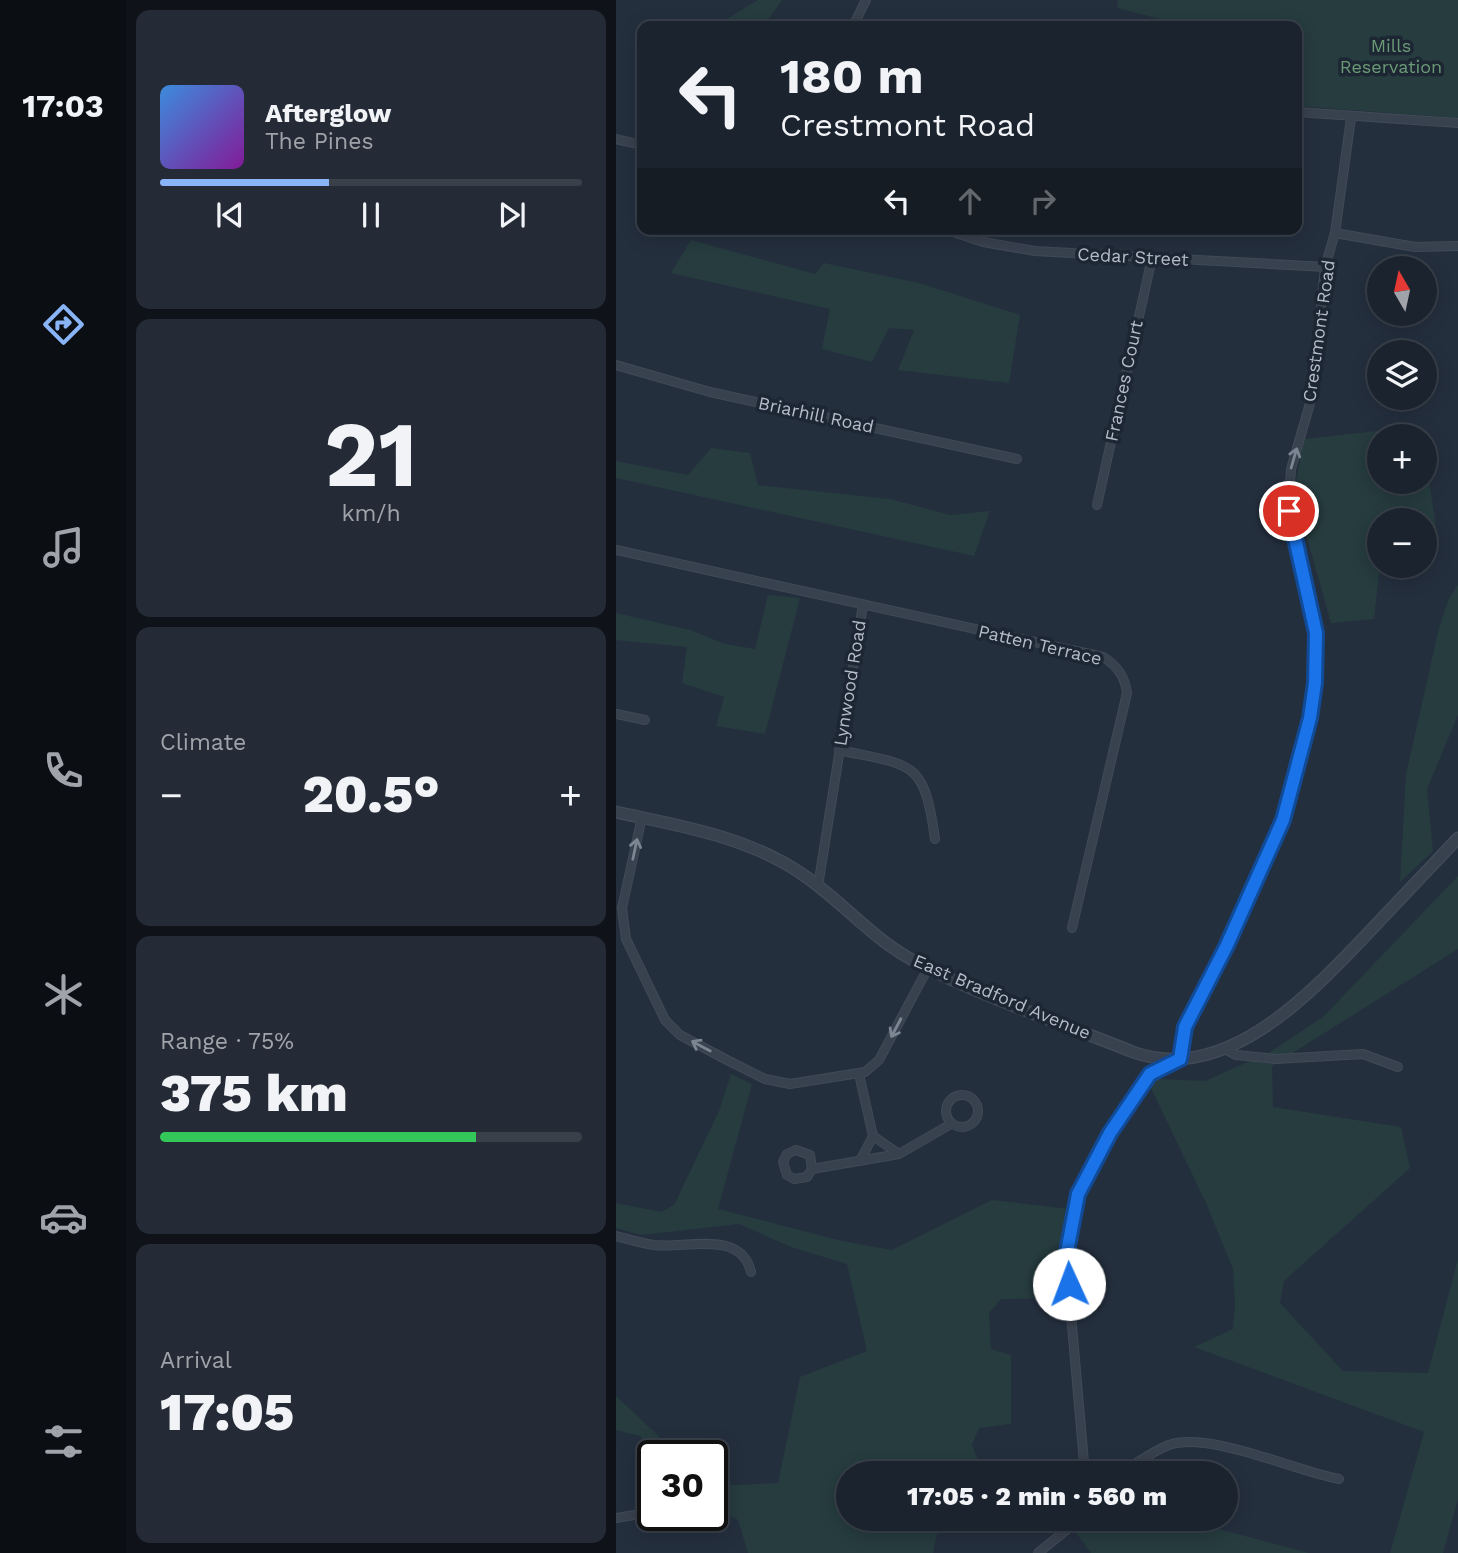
<!DOCTYPE html>
<html lang="en">
<head>
<meta charset="utf-8">
<style>
	body { margin:0; font-family:"Work Sans",sans-serif; background:#242b36; color:#f1f3f6; height:100vh; display:flex; flex-direction:column; font-size:26px; white-space:nowrap }
	* { box-sizing:border-box; margin:0 }
	p { font-size:23px; color:#a0a4aa }
	.icon { flex:none; width:38px; height:38px; fill:none; stroke:currentColor; stroke-width:2; stroke-linecap:round; stroke-linejoin:round }
	.map { position:relative; flex:1; overflow:hidden }
	.details { display:flex; flex-direction:column; gap:10px; padding:10px; background:#0f1319; width:490px }
	.details>* { flex:none }
	.top-card { position:absolute; left:21px; top:21px; width:665px; height:214px; border-radius:14px; box-shadow:0 4px 18px #0003,0 0 0 2px #39404a; background:#1b232e; color:#f1f3f6; overflow:hidden }
	.needle { width:46px; rotate:351deg }
	.controls { position:absolute; left:751px; top:256px; display:grid; gap:14px }
	.controls a { display:grid; place-items:center; width:70px; height:70px; border-radius:50%; background:#1b232e; box-shadow:0 4px 18px #0003,0 0 0 2px #39404a; font-size:35px }
	.speed { position:absolute; left:21px; top:1440px; display:flex; gap:14px; font-size:35px; font-weight:700; text-align:center }
	.speed>* { display:grid; place-content:center; width:91px; height:91px; border-radius:50%; background:#1b232e; box-shadow:0 4px 18px #0003,0 0 0 2px #39404a; line-height:1 }
	.speed .limit { border:4px solid #111; border-radius:10px; background:#fff; color:#111 }
	.pin { position:absolute; display:grid; place-items:center; width:60px; height:60px; color:#fff; margin:-30px; border:4px solid #fff; border-radius:50%; box-shadow:0 2px 7px #0007 }
	.me { position:absolute; width:77px; margin:-38px; rotate:358deg; stroke-linejoin:round; filter:drop-shadow(0 0 5px #0008) }
	.turn { display:flex; align-items:center; gap:24px; height:147px; padding:0 28px; font-size:32px }
	.turn .icon { width:91px; height:91px; stroke-width:2.5 }
	.turn b { display:block; font-size:49px; line-height:60px }
	.lanes { display:flex; align-items:center; height:66px; padding:0 28px; background:#0003; justify-content:center; gap:35px; direction:ltr }
	.lanes .off { opacity:.35 }
	.big { font-size:52px; font-weight:800; line-height:1.1 }
	.details .tile { flex:1; display:flex; flex-direction:column; justify-content:center; gap:10px; min-width:0; padding:0 24px; border-radius:14px; background:#242b36 }
	.details .dial { align-items:center; gap:0 }
	.dial b { font-size:91px; line-height:1 }
	.song { display:flex; align-items:center; gap:21px }
	.cover { width:84px; height:84px; border-radius:10px; background:linear-gradient(135deg,hsl(210 70% 55%),hsl(290 70% 35%)) }
	.played { height:7px; border-radius:4px; background:linear-gradient(90deg,#8ab4f8 40%,#39404a 40%) }
	.keys { display:flex; justify-content:space-around; direction:ltr }
	.heat { display:flex; justify-content:space-between; align-items:center; font-size:38px; direction:ltr }
	.charge { height:10px; border-radius:5px; background:linear-gradient(90deg,#34c759 75%,#39404a 0) }
	.trip { position:absolute; left:220px; top:1461px; width:402px; height:70px; border-radius:35px; background:#1b232e; box-shadow:0 4px 18px #0003,0 0 0 2px #39404a; font-weight:800; line-height:70px; text-align:center }
	main { display:flex; flex:1; min-height:0 }
	.tabs { display:flex; flex-direction:column; width:126px; justify-content:space-around; align-items:center; background:#0b0e12; color:#a0a4aa }
	.tabs .icon { width:49px; height:49px }
	.tabs .active { color:#8ab4f8 }
	.tabs b { font-size:32px; color:#f1f3f6 }
	.map>svg:first-child { display:block }
	.green { fill:#263c3f }
	.lines { fill:none; stroke-linecap:round; stroke-linejoin:round }
	.minor-casing { stroke:#414a57; stroke-width:10 }
	.tertiary-casing { stroke:#414a57; stroke-width:13 }
	.minor { stroke:#38414e; stroke-width:8 }
	.tertiary { stroke:#38414e; stroke-width:10 }
	.oneway { stroke:#7c8592 }
	.route-casing { stroke:#114b97; stroke-width:18 }
	.route { stroke:#1a73e8; stroke-width:12 }
	.labels { text-anchor:middle; stroke-width:7; stroke-linejoin:round; paint-order:stroke }
	.park-label { font-size:18px; fill:#6b9a76; stroke:#1d2633 }
	.street-label { font-size:18px; fill:#b4bcc9; stroke:#1d2633 }
</style>
</head>
<body>
<main>
<nav class="tabs">
<b>17:03</b>
<svg class="icon active" aria-label="directions" viewBox="0 0 24 24"><path d="M12 3l9 9-9 9-9-9zM9 14v-3h6M13 9l2 2-2 2"/></svg>
<svg class="icon" aria-label="music" viewBox="0 0 24 24"><path d="M9 18V5l10-2v13"/><circle cx="6" cy="18" r="3"/><circle cx="16" cy="16" r="3"/></svg>
<svg class="icon" aria-label="phone" viewBox="0 0 24 24"><path d="M5 4h4l2 5-3 2q2 4 5 5l2-3 5 2v4C11 20 4 13 5 4z"/></svg>
<svg class="icon" aria-label="climate" viewBox="0 0 24 24"><path d="M12 3v18M4 7l16 10M4 17L20 7"/></svg>
<svg class="icon" aria-label="car" viewBox="0 0 24 24"><path d="M5 17H2v-5l4-1 3-4h7l3 4 3 1v5h-3M9 17h6M6 11h13"/><circle cx="7" cy="17" r="2"/><circle cx="17" cy="17" r="2"/></svg>
<svg class="icon" aria-label="filters" viewBox="0 0 24 24"><path d="M4 7h16M4 17h16"/><circle cx="9" cy="7" r="2"/><circle cx="15" cy="17" r="2"/></svg>
</nav>
<section class="details">
<div class="tile">
<div class="song"><i class="cover"></i><div><b>Afterglow</b><p>The Pines</p></div></div>
<div class="played"></div>
<div class="keys"><svg class="icon" aria-label="previous" viewBox="0 0 24 24"><path d="M18 5L8 12l10 7zM5 5v14"/></svg><svg class="icon" aria-label="pause" viewBox="0 0 24 24"><path d="M8 5v14M16 5v14"/></svg><svg class="icon" aria-label="next" viewBox="0 0 24 24"><path d="M6 5l10 7-10 7zM19 5v14"/></svg></div>
</div>
<div class="tile dial"><b>21</b><p>km/h</p></div>
<div class="tile"><p>Climate</p>
<div class="heat"><a>−</a><b class="big">20.5°</b><a>+</a></div>
</div>
<div class="tile"><p>Range · 75%</p><b class="big">375 km</b><div class="charge"></div></div>
<div class="tile"><p>Arrival</p><b class="big">17:05</b></div>
</section>
<div class="map">
<svg width="842" height="1553" viewBox="0 0 842 1553">
	<rect width="100%" height="100%" fill="#242f3e"/>
	<g class="green">
		<polygon points="142,0 166,0 148,26 99,26"/>
		<polygon points="502,0 842,0 842,118 681,106 684,56 681,55 681,26 571,26 501,8"/>
		<polygon points="75,240 199,274 208,263 303,283 404,315 393,383 282,370 298,330 273,328 256,362 206,349 214,309 55,273"/>
		<polygon points="805,426 806,436 763,436 763,481 808,481 809,452 821,533 809,536 808,520 763,520 764,565 758,619 715,623 678,492 688,439"/>
		<polygon points="95,448 134,453 142,485 274,499 334,515 374,511 358,556 0,478 0,461 72,475"/>
		<polygon points="842,584 842,715 811,789 817,851 784,882 790,774 823,628 832,601"/>
		<polygon points="152,595 184,598 149,734 100,726 108,697 66,683 71,647 0,640 0,613 74,630 109,644 139,649"/>
		<polygon points="842,876 842,949 656,1066 657,1107 785,1127 794,1168 668,1281 664,1303 727,1371 812,1373 842,1259 842,1499 827,1553 774,1553 808,1432 578,1347 617,1329 619,1303 617,1269 590,1203 534,1086 542,1079 589,1081 654,1052 707,1017"/>
		<polygon points="115,1074 136,1084 102,1209 226,1241 276,1250 376,1200 461,1210 455,1298 385,1299 373,1313 375,1349 395,1355 395,1424 363,1428 356,1445 367,1473 233,1474 233,1519 324,1519 317,1553 132,1553 122,1520 96,1505 96,1486 162,1483 184,1377 251,1351 231,1264 175,1247 123,1224 25,1235 0,1228 0,1203 45,1212 58,1205 103,1111"/>
		<polygon points="0,1396 64,1456 40,1456 24,1436 0,1430"/>
		<polygon points="462,1519 565,1519 693,1553 475,1553 457,1529"/>
	</g>
	<g class="lines">
		<g class="minor-casing">
			<g id="minor">
				<polyline points="237,26 250,0"/>
				<polyline points="681,112 842,123"/>
				<polyline points="0,139 26,145"/>
				<polyline points="328,229 367,242 419,251 709,267"/>
				<polyline points="719,233 799,247 842,246"/>
				<polyline points="0,365 94,392 401,459"/>
				<polyline points="481,505 536,258"/>
				<path d="M0 550 487 657C502 666 509 677 511 693L456 928"/>
				<polyline points="0,714 29,720"/>
				<path d="M223 750C297 766 308 759 319 839"/>
				<polyline points="26,817 6,908 10,939 49,1020 64,1035 111,1060 149,1079 174,1084 249,1072 263,1060 312,968"/>
				<polyline points="202,886 247,605"/>
				<polyline points="607,1048 620,1055 660,1059 747,1054 782,1067"/>
				<polyline points="243,1074 257,1136 244,1161"/>
				<circle cx="346" cy="1111" r="16"/>
				<polyline points="257,1136 283,1154"/>
				<polyline points="196,1169 191,1177 178,1179 171,1175 167,1162 171,1154 180,1150 194,1155 196,1169 283,1154 335,1124"/>
				<path d="M0 1236C12 1239 25 1243 38 1245 69 1249 125 1229 135 1272"/>
				<polyline points="469,1474 450,1257 462,1194 494,1133 534,1074 564,1059 569,1027 611,945 667,820 694,718 699,683 700,633 672,511 675,469 697,393 709,267 719,233 735,118"/>
				<path d="M500 1474C519 1466 534 1452 553 1445 594 1431 679 1471 723 1479"/>
				<polyline points="0,1518 30,1513"/>
				<polyline points="422,1553 464,1519"/>
			</g>
		</g>
		<g class="tertiary-casing">
			<path id="tertiary" d="M0 812C64 826 130 836 186 874 226 901 256 939 300 962 368 998 445 1023 517 1052 610 1086 696 992 754 931 783 900 813 869 842 838"/>
		</g>
		<use href="#minor" class="minor"/>
		<use href="#tertiary" class="tertiary"/>
	</g>
	<defs><path id="oneway-shaft" d="M-6 0H5M1.5-3L5.5 0L1.5 3" fill="none" stroke-width="1.6" stroke-linecap="round" stroke-linejoin="round" transform="scale(1.75)"/></defs>
	<g class="oneway">
		<use href="#oneway-shaft" transform="translate(678 458) rotate(-74)"/>
		<use href="#oneway-shaft" transform="translate(19 849) rotate(-78)"/>
		<use href="#oneway-shaft" transform="translate(280 1028) rotate(118)"/>
		<use href="#oneway-shaft" transform="translate(85 1046) rotate(-152)"/>
	</g>
	<g class="lines">
		<g class="route-casing">
			<polyline id="route" points="453,1284 450,1257 462,1194 494,1133 534,1074 564,1059 569,1027 611,945 667,820 694,718 699,683 700,633 673,511"/>
		</g>
		<use href="#route" class="route"/>
	</g>
	<g class="labels">
		<g class="park-label">
			<text x="775" y="52">Mills<tspan x="775" dy="21">Reservation</tspan></text>
		</g>
		<g class="street-label">
			<text transform="translate(517 257) rotate(3)" y="6">Cedar Street</text>
			<text transform="translate(703 331) rotate(-82)" y="6">Crestmont Road</text>
			<text transform="translate(508 381) rotate(-78)" y="6">Frances Court</text>
			<text transform="translate(200 415) rotate(12)" y="6">Briarhill Road</text>
			<text transform="translate(424 645) rotate(13)" y="6">Patten Terrace</text>
			<text transform="translate(234 683) rotate(-81)" y="6">Lynwood Road</text>
			<text transform="translate(386 997) rotate(23)" y="6">East Bradford Avenue</text>
		</g>
	</g>
</svg>
<div class="controls">
<a><svg class="needle" viewBox="-14 -14 28 28"><path d="M0-13l5 13h-10z" fill="#e53935"/><path d="M0 13l5-13h-10z" fill="#a0a4aa"/></svg></a>
<a><svg class="icon" aria-label="layers" viewBox="0 0 24 24"><path d="M12 4l9 5-9 5-9-5zM3 14l9 5 9-5"/></svg></a>
<a>+</a>
<a>−</a>
</div>
<div class="speed"><div class="limit">30</div></div>
<div class="pin" style="left:673px;top:511px;background:#d93025"><svg class="icon" aria-label="arrive" viewBox="0 0 24 24"><path d="M6 21V4h12l-3 4 3 4H6"/></svg></div>
<svg class="me" style="left:453px;top:1284px" viewBox="-20 -20 40 40"><circle r="19" fill="#fff"/><path d="M0-13L10 11 0 6-10 11z" fill="#1a73e8"/></svg>
<div class="trip">17:05 · 2 min · 560 m</div>
<div class="top-card">
<div class="turn"><svg class="icon" aria-label="left" viewBox="0 0 24 24"><path d="M17 20v-9H6M10 6l-5 5 5 5"/></svg><div><b>180 m</b>Crestmont Road</div></div>
<div class="lanes"><svg class="icon" aria-label="left" viewBox="0 0 24 24"><path d="M17 20v-9H6M10 6l-5 5 5 5"/></svg><svg class="icon off" aria-label="ahead" viewBox="0 0 24 24"><path d="M12 20V5M6 11l6-6 6 6"/></svg><svg class="icon off" aria-label="right" viewBox="0 0 24 24"><path d="M7 20v-9h11M14 6l5 5-5 5"/></svg></div>
</div>
</div>
</main>
</body>
</html>
